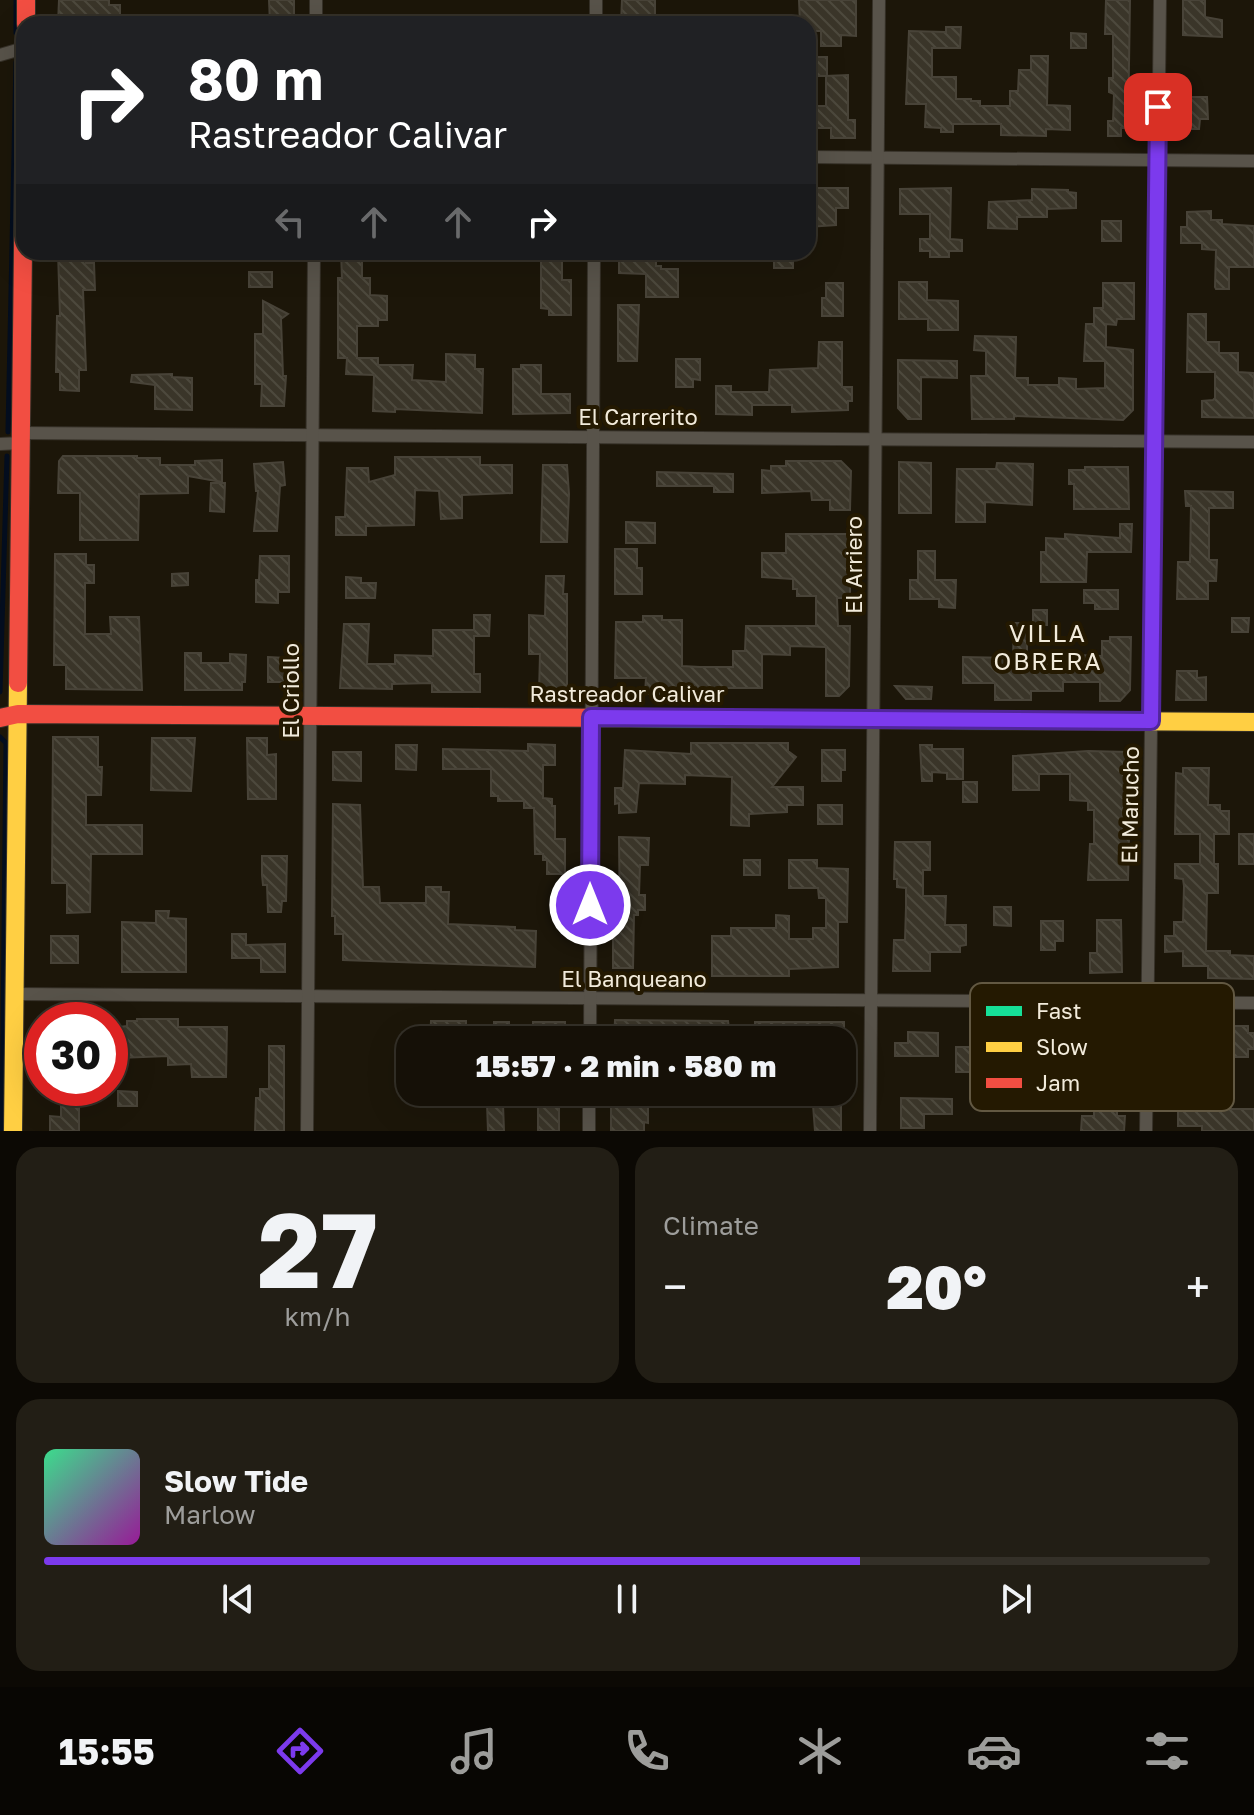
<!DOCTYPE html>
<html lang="en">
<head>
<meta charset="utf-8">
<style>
	body { margin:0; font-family:"Golos Text",sans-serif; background:#221e15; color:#f1f3f6; height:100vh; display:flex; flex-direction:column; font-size:30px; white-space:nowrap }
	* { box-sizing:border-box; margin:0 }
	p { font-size:26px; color:#9d9d9b }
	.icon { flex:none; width:44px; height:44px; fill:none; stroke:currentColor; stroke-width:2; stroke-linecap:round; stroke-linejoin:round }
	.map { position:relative; height:1131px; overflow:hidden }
	.sheet { display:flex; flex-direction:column; gap:16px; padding:16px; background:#0c0904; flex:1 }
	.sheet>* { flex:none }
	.top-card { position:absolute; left:16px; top:16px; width:800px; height:244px; border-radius:24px; box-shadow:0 8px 32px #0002,0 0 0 2px #343028; background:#202124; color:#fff; overflow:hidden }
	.speed { position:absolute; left:24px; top:1002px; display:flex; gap:16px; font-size:40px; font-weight:700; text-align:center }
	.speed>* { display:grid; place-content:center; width:104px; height:104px; border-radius:50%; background:#151007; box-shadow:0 8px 32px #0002,0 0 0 2px #343028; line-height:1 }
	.speed .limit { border:12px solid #d22; background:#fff; color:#111 }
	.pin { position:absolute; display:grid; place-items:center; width:68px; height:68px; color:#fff; margin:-34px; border-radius:16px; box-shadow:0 4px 12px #0006 }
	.me { position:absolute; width:88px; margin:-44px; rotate:0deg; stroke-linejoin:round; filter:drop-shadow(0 0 6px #0008) }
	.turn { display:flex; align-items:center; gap:28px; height:168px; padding:0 40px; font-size:36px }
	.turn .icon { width:104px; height:104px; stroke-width:2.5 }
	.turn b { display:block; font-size:56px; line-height:68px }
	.lanes { display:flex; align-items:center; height:76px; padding:0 40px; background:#0003; justify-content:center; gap:40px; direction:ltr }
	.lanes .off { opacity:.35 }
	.big { font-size:60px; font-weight:800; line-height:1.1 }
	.sheet .tile { flex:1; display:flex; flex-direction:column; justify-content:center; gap:12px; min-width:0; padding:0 28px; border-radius:24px; background:#221e15 }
	.sheet .dial { align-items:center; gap:0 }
	.dial b { font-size:104px; line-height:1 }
	.song { display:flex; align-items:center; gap:24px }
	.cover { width:96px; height:96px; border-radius:12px; background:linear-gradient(135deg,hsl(150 70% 55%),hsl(300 70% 35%)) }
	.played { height:8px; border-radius:4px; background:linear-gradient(90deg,#7c3aed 70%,#343028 70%) }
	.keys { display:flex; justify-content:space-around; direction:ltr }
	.heat { display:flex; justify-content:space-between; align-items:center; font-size:44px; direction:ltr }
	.sheet .tiles { flex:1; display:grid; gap:16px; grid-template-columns:1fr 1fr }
	.tile:last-child { grid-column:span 2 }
	.trip { position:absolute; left:396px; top:1026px; width:460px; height:80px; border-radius:24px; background:#151007; box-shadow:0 8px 32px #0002,0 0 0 2px #343028; font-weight:800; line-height:80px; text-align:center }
	.tab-bar { display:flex; height:128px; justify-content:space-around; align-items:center; background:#080603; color:#9d9d9b }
	.tab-bar .icon { width:56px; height:56px }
	.tab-bar .active { color:#7c3aed }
	.tab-bar b { font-size:36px; color:#f1f3f6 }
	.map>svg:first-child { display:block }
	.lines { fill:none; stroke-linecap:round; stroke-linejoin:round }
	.stream { stroke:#030d1e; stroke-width:5 }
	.building { fill:url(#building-back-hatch); stroke:#484338; stroke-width:2 }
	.street-casing { stroke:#363128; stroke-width:14 }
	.fast-casing { stroke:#363128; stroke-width:20 }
	.slow-casing { stroke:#363128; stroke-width:20 }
	.jam-casing { stroke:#363128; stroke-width:20 }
	.street { stroke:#58534a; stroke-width:12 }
	.fast { stroke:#16e098; stroke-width:18 }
	.slow { stroke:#ffcf43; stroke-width:18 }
	.jam { stroke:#f24e42; stroke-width:18 }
	.route-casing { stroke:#51269a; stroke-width:20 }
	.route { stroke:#7c3aed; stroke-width:14 }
	.labels { text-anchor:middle; stroke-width:8; stroke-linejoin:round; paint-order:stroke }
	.street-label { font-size:22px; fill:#f2ebdb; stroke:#241901 }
	.neighbourhood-label { font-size:24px; letter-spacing:2px; fill:#f2ebdb; stroke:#241901 }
	.key { fill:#241901; stroke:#625842; stroke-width:2 }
	.key-label { font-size:22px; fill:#f2ebdb }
</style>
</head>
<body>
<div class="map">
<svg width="1254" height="1131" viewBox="0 0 1254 1131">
	<defs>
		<pattern id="building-back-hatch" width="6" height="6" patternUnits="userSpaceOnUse" patternTransform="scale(2)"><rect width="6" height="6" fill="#3a3529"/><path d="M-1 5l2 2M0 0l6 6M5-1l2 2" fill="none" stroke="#4d493d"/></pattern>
	</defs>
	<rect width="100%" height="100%" fill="#1c1609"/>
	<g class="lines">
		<g class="stream">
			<polyline points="16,33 16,0"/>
			<polyline points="8,432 16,62"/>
			<polyline points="0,692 7,456"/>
			<polyline points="0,737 6,743 2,1131"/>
		</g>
	</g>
	<g class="building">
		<polygon points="59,0 109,0 109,5 120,5 120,19 80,17 80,24 58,24"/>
		<polygon points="269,0 294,0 294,24 270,24"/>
		<polygon points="622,0 655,0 655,15 644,15 644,24 621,24"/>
		<polygon points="799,0 856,0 856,36 841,35 841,46 821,46 821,31 810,31 808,24 800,24"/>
		<polygon points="1106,0 1130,0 1128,128 1121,128 1121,136 1108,136 1108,121 1113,121 1114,94 1109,92 1109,78 1113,78 1113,34 1105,34"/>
		<polygon points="1183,0 1205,0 1205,17 1222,20 1222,37 1183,35"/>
		<polygon points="946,27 961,27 960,48 932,48 932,77 956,77 956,99 971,99 971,101 980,101 980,106 1010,106 1010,91 1018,91 1019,70 1031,70 1031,56 1048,56 1047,105 1070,106 1070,130 1046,129 1046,136 1001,135 1001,124 953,124 953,132 941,132 941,128 925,127 926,104 906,104 909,31 946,32"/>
		<polygon points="1071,33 1086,34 1086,48 1071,48"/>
		<rect x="808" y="57" width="19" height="19"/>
		<polygon points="848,75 848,120 855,120 855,138 831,138 831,128 808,128 808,106 826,106 826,76"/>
		<polygon points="1182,97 1207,97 1208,119 1200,119 1199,129 1182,129"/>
		<polygon points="808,188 848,188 848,208 836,208 836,225 808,227"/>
		<polygon points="951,188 950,239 962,240 962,251 949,251 949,257 930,257 930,251 920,251 920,239 930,239 930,214 900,214 900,189"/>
		<polygon points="1032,189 1068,190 1068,192 1076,193 1076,208 1047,209 1047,217 1017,217 1017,229 988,228 989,202 1032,200"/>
		<polygon points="1211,211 1211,220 1222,220 1222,224 1254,226 1254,267 1229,267 1229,289 1216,289 1215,287 1216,250 1202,249 1202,243 1181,243 1181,227 1187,227 1187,212"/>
		<rect x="1102" y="221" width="19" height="20"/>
		<polygon points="58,252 86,252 86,263 94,263 95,290 83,290 86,370 79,370 79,391 60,390 60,372 56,372 57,316 60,316"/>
		<polygon points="341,252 362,252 362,278 370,278 370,295 387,296 387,320 378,320 378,326 357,326 357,358 378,358 378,365 413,365 412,380 446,382 446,354 475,355 475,369 483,369 482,413 395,409 395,412 373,411 374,375 346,374 347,358 338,358 338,278 342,278"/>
		<polygon points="541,252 562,252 562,280 571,280 571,315 549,315 549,309 541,308"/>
		<polygon points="632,252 656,252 656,266 661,266 661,269 678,269 678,297 646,297 646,274 619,273 619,258 632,258"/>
		<rect x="774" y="252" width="19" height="16"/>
		<rect x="249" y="272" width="23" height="15"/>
		<polygon points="899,282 927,282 927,300 958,301 958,330 928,330 928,319 899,319"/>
		<polygon points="826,283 843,283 843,316 822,316 822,298 826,298"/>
		<polygon points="1103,283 1134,283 1134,319 1117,319 1116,325 1106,324 1106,347 1133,350 1133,410 1123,420 1014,416 1014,419 972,419 971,376 986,376 986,351 974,350 975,336 1016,337 1015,378 1028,378 1028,385 1059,385 1059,378 1076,379 1076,389 1105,388 1105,361 1084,361 1086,324 1094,324 1094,308 1103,308"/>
		<polygon points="263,301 288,314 281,319 283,376 286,376 284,406 261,406 262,384 255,384 255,334 263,334"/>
		<polygon points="618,305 639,305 637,361 618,361"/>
		<polygon points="1188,314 1206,314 1206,342 1219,342 1219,353 1238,353 1238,372 1254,373 1254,418 1202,417 1202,401 1213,400 1215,398 1215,372 1187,372"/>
		<polygon points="819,342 842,342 842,387 852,387 852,401 848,401 848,410 792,412 792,405 752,405 752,415 716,414 716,386 731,386 731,392 769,392 770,370 818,368"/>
		<polygon points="676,359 700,359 700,380 693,379 693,387 676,387"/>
		<polygon points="898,360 957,361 957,378 921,377 921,419 908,419 898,408"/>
		<polygon points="521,365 541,365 541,394 570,394 570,413 513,414 513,369 521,369"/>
		<polygon points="172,374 172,377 192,378 192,410 155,409 155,385 131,382 132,375"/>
		<polygon points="63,456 137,456 137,458 160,458 160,465 195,465 195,461 222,460 222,482 188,476 188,493 139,494 138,540 80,540 80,493 58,493 59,461"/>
		<polygon points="395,457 480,457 480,465 512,465 512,493 462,495 462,518 441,519 439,491 415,490 414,525 366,526 366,535 336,535 336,517 345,517 347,468 368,468 369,482 395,475"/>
		<polygon points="786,461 841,461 851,471 850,510 830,510 830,500 812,500 811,491 762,493 762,470 771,471 771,466 786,466"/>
		<polygon points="283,462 285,485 280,486 277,531 254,531 258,491 256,491 254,464"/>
		<polygon points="899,462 931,463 931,513 899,513"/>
		<polygon points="997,463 1033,464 1032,505 985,502 985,522 956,522 957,469 996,469"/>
		<polygon points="543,465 567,465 569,494 567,542 541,542"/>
		<polygon points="1085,467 1128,467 1129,509 1074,509 1074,484 1069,484 1069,470 1085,470"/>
		<polygon points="657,472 733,474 733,492 714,492 714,486 657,486"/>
		<polygon points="211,483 225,483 224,512 210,511"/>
		<polygon points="1185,491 1233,492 1233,508 1209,508 1209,560 1217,560 1216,581 1208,581 1208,599 1177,599 1178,562 1190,562 1191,506 1186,506"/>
		<polygon points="626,522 655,523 655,543 626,543"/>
		<polygon points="1120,524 1132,524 1131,552 1087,552 1086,582 1041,582 1041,552 1046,552 1046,538 1065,539 1065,534 1120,538"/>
		<polygon points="786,534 850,534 850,598 837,598 838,626 850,626 849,686 839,696 826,696 826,647 790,646 790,655 762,654 762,688 660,688 659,694 645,694 646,678 615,678 616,622 643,622 643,616 662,616 662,620 682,620 682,666 700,667 733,667 733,651 745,651 746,626 816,626 816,596 797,596 797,589 793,589 793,579 762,577 762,553 786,553"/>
		<polygon points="615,549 637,549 637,568 642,568 642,594 615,594"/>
		<polygon points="918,551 935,551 935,580 956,580 955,608 939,607 939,599 910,599 910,580 918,580"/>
		<polygon points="55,554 86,554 86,565 94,565 94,583 85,583 85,634 111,634 110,617 139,617 142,690 66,689 66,665 54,665"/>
		<polygon points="260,556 289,556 289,592 278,592 278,603 256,602 256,580 259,580"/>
		<polygon points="188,573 188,585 172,586 172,574"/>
		<polygon points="546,576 564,576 563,594 567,594 567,689 563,693 539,693 540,654 529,654 529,615 545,616"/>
		<polygon points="346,577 361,578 361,583 376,583 375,598 346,598"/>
		<polygon points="1084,590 1118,590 1118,609 1095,609 1095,603 1084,603"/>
		<rect x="1033" y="610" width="14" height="15"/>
		<polygon points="474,615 490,615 489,636 474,636 474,674 480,674 480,692 432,692 432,683 392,684 392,689 340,688 344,624 369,624 367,664 395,664 395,655 433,656 433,630 474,630"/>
		<polygon points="1232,618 1249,618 1248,632 1232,632"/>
		<polygon points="1014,623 1027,623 1027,660 1053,660 1053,654 1102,656 1102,641 1110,641 1110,637 1131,637 1130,690 1120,701 1100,701 1100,682 1063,682 1063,691 1031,691 1031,700 995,700 995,683 963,683 963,657 1013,658"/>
		<polygon points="185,653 201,653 201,663 230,663 230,654 246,655 245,682 242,682 242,690 185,690"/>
		<polygon points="268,657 285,658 286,682 268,682"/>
		<polygon points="1177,671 1197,671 1197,678 1206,677 1206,700 1176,700"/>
		<polygon points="895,686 932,687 931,699 906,699"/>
		<polygon points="53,737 98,737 98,767 102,767 101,795 86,795 86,825 142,825 142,854 91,854 90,912 67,913 67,883 52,883"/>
		<polygon points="152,738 195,738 191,791 151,790"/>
		<polygon points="247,738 267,738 267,755 276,754 276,799 248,799"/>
		<polygon points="691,743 788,743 788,751 796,757 772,787 803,787 803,805 787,805 787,812 749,814 749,826 731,825 732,777 685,775 685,784 639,783 636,812 619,813 619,803 615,804 615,788 623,788 625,750 691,754"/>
		<polygon points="528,744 555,745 555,765 543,765 543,798 552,799 552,806 555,806 555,839 565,839 565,874 547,874 547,860 543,860 543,854 535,854 534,808 524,808 524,801 498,801 498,796 491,796 491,769 443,769 443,749 528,751"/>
		<polygon points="396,745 417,745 416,770 396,769"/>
		<polygon points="920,745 932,745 932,749 963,749 963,779 947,779 947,773 932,772 932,781 922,781"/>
		<polygon points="822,750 845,750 845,770 841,770 841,781 822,781"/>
		<polygon points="1088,751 1129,752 1129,804 1123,804 1122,838 1129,838 1128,880 1088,880 1090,844 1094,844 1094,810 1088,810 1088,801 1070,800 1070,774 1039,774 1039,790 1013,790 1013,756"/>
		<polygon points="333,752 361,752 361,781 333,780"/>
		<polygon points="1183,768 1209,768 1208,805 1220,805 1220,811 1229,811 1229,834 1214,834 1214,864 1218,864 1218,893 1207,893 1206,951 1230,951 1230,955 1254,956 1254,979 1208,978 1208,966 1183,966 1183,951 1165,952 1165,936 1174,936 1174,922 1183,922 1184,886 1183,879 1175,878 1175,864 1200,864 1200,834 1175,834 1176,773 1183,774"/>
		<rect x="963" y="782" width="14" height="20"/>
		<polygon points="333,804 360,805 363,887 379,887 380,903 426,903 426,887 441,887 441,892 449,892 448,924 515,927 515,930 536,931 535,967 343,960 343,934 335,934 335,916 332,916"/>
		<rect x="818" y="805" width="24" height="19"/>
		<rect x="1239" y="834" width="15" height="30"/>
		<polygon points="619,837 649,838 648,865 640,865 639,895 645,895 645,910 638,910 638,915 634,915 633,968 613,968 613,932 620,932"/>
		<polygon points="895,842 930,842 930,870 923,870 923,896 946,896 945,925 966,925 966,945 960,946 960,952 930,952 930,971 893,971 894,940 905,940 906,907 906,888 897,887 897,879 894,879"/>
		<polygon points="262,856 287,856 286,901 282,901 281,912 268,912 267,885 263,885 262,875"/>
		<rect x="744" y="860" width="16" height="15"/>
		<polygon points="789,860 817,860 817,868 848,869 847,922 838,922 838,967 789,969 789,976 712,976 712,936 731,936 731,928 776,928 776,915 789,916 789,939 813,939 813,928 826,928 826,898 819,898 818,888 789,888"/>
		<polygon points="994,907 1011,907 1011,926 994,925"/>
		<polygon points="156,911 169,911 168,918 186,919 186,972 122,972 122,922 156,923"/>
		<polygon points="1097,920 1121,920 1122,972 1090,973 1090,953 1097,953"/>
		<polygon points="1041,921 1063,921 1063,941 1055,941 1055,950 1041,950"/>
		<polygon points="232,934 246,934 246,945 285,944 285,972 261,972 261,958 232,958"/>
		<rect x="51" y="936" width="27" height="27"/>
		<polygon points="137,1019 178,1019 178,1027 227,1027 226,1077 192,1077 191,1064 168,1065 168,1056 119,1058 119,1049 112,1049 112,1028 127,1026 127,1021 137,1021"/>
		<polygon points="615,1020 728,1021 729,1028 755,1027 755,1022 844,1022 844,1040 614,1040"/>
		<polygon points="431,1021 466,1021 466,1040 430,1040"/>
		<polygon points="494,1022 509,1022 509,1026 533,1026 533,1022 565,1022 565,1040 494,1040"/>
		<polygon points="1232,1026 1248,1026 1248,1033 1254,1033 1254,1049 1248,1049 1248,1057 1233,1057"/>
		<polygon points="908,1032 938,1033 938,1056 895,1056 895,1043 908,1043"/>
		<polygon points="269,1046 284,1046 284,1131 255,1131 256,1098 260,1098 260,1089 269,1089"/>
		<rect x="956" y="1047" width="25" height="25"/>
		<polygon points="1178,1087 1202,1088 1200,1109 1254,1109 1254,1131 1202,1131 1202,1126 1178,1126"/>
		<polygon points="65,1088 79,1088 79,1131 50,1131 50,1116 61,1117 61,1092 65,1092"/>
		<polygon points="118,1091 137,1092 137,1106 118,1106"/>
		<polygon points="618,1092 648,1092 648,1123 644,1122 644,1131 611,1131 611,1107 618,1107"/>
		<polygon points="812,1092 841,1092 841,1131 815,1131"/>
		<polygon points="901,1098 952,1099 952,1114 924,1114 924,1128 901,1128"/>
		<polygon points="1094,1100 1117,1100 1117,1116 1125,1116 1124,1131 1081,1131 1082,1116 1094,1116"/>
		<polygon points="487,1104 503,1104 504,1131 488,1131"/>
		<rect x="538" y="1106" width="21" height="25"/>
	</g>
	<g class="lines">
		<g class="street-casing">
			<g id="street">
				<polyline points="316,24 316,0"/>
				<polyline points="596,24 596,0"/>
				<polyline points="0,55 24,48"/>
				<polyline points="808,157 1254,161"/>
				<polyline points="21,433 1254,442"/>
				<polyline points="0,444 21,443"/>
				<polyline points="15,994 1254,1003"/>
				<polyline points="590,1040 594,252"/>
				<polyline points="307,1131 314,252"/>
				<polyline points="589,1131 589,1092"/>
				<polyline points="870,1131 879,0"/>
				<polyline points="1146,1131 1160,0"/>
			</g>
		</g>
		<g class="fast-casing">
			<polyline id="fast" points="629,718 1086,721"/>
		</g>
		<g class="slow-casing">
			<g id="slow">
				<polyline points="1086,721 1254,722"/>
				<polyline points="13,1131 18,683"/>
			</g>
		</g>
		<g class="jam-casing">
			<g id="jam">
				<polyline points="26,0 26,24"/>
				<polyline points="18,683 24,163"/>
				<polyline points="0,718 18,714 629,718"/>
			</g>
		</g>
		<use href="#street" class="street"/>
		<use href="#fast" class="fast"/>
		<use href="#slow" class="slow"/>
		<use href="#jam" class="jam"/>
	</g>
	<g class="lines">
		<g class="route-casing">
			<polyline id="route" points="590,905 591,717 1151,721 1158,107"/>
		</g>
		<use href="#route" class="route"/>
	</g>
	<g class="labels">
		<g class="street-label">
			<text x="638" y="425">El Carrerito</text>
			<text transform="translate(854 565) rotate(-90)" y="8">El Arriero</text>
			<text transform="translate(291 691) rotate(-90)" y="8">El Criollo</text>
			<text x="627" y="702">Rastreador Calivar</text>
			<text transform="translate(1130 805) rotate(-89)" y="8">El Marucho</text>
			<text x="634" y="987">El Banqueano</text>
		</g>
		<g class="neighbourhood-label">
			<text x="1048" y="642">VILLA<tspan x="1048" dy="28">OBRERA</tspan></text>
		</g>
	</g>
	<rect x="970" y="983" width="264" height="128" rx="12" class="key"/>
	<rect x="986" y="1006" width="36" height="10" fill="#16e098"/>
	<rect x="986" y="1042" width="36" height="10" fill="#ffcf43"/>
	<rect x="986" y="1078" width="36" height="10" fill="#f24e42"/>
	<g class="key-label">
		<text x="1036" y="1019">Fast</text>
		<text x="1036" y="1055">Slow</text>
		<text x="1036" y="1091">Jam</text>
	</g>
</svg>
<div class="speed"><div class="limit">30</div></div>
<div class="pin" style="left:1158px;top:107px;background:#d93025"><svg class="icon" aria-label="arrive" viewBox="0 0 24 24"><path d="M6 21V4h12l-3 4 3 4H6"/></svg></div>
<svg class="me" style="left:590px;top:905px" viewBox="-20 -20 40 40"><circle r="17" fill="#7c3aed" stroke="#fff" stroke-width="3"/><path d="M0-11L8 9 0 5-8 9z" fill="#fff"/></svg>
<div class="trip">15:57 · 2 min · 580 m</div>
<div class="top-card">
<div class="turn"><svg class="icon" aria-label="right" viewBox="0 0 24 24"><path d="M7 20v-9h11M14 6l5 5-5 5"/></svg><div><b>80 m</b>Rastreador Calivar</div></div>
<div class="lanes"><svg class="icon off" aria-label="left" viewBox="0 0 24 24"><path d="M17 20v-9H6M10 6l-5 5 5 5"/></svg><svg class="icon off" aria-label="ahead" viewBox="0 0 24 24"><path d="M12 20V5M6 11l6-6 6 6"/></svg><svg class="icon off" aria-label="ahead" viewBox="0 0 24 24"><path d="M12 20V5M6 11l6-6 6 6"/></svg><svg class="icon" aria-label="right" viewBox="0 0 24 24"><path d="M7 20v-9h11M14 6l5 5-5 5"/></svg></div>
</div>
</div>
<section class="sheet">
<div class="tiles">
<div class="tile dial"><b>27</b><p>km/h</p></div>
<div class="tile"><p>Climate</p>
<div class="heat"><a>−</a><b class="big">20°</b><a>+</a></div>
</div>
<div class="tile">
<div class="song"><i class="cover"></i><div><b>Slow Tide</b><p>Marlow</p></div></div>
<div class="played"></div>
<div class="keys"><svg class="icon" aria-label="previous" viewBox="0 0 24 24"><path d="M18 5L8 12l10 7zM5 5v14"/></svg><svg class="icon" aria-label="pause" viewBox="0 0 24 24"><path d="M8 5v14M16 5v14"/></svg><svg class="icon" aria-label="next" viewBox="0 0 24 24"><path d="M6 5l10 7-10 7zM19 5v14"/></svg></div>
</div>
</div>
</section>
<nav class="tab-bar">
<b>15:55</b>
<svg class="icon active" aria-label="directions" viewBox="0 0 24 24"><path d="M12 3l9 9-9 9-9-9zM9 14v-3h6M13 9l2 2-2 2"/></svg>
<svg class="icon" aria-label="music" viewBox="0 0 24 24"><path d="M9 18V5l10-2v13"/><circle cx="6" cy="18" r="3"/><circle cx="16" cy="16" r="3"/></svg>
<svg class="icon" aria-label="phone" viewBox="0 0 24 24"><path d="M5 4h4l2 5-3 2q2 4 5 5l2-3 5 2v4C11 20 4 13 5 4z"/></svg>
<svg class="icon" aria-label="climate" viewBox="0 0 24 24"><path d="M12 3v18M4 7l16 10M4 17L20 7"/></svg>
<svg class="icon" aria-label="car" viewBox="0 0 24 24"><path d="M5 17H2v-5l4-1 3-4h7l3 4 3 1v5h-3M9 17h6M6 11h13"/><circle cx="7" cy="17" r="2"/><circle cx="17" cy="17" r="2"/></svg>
<svg class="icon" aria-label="filters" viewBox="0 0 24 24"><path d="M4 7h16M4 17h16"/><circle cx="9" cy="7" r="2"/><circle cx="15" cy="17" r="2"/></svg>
</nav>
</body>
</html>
